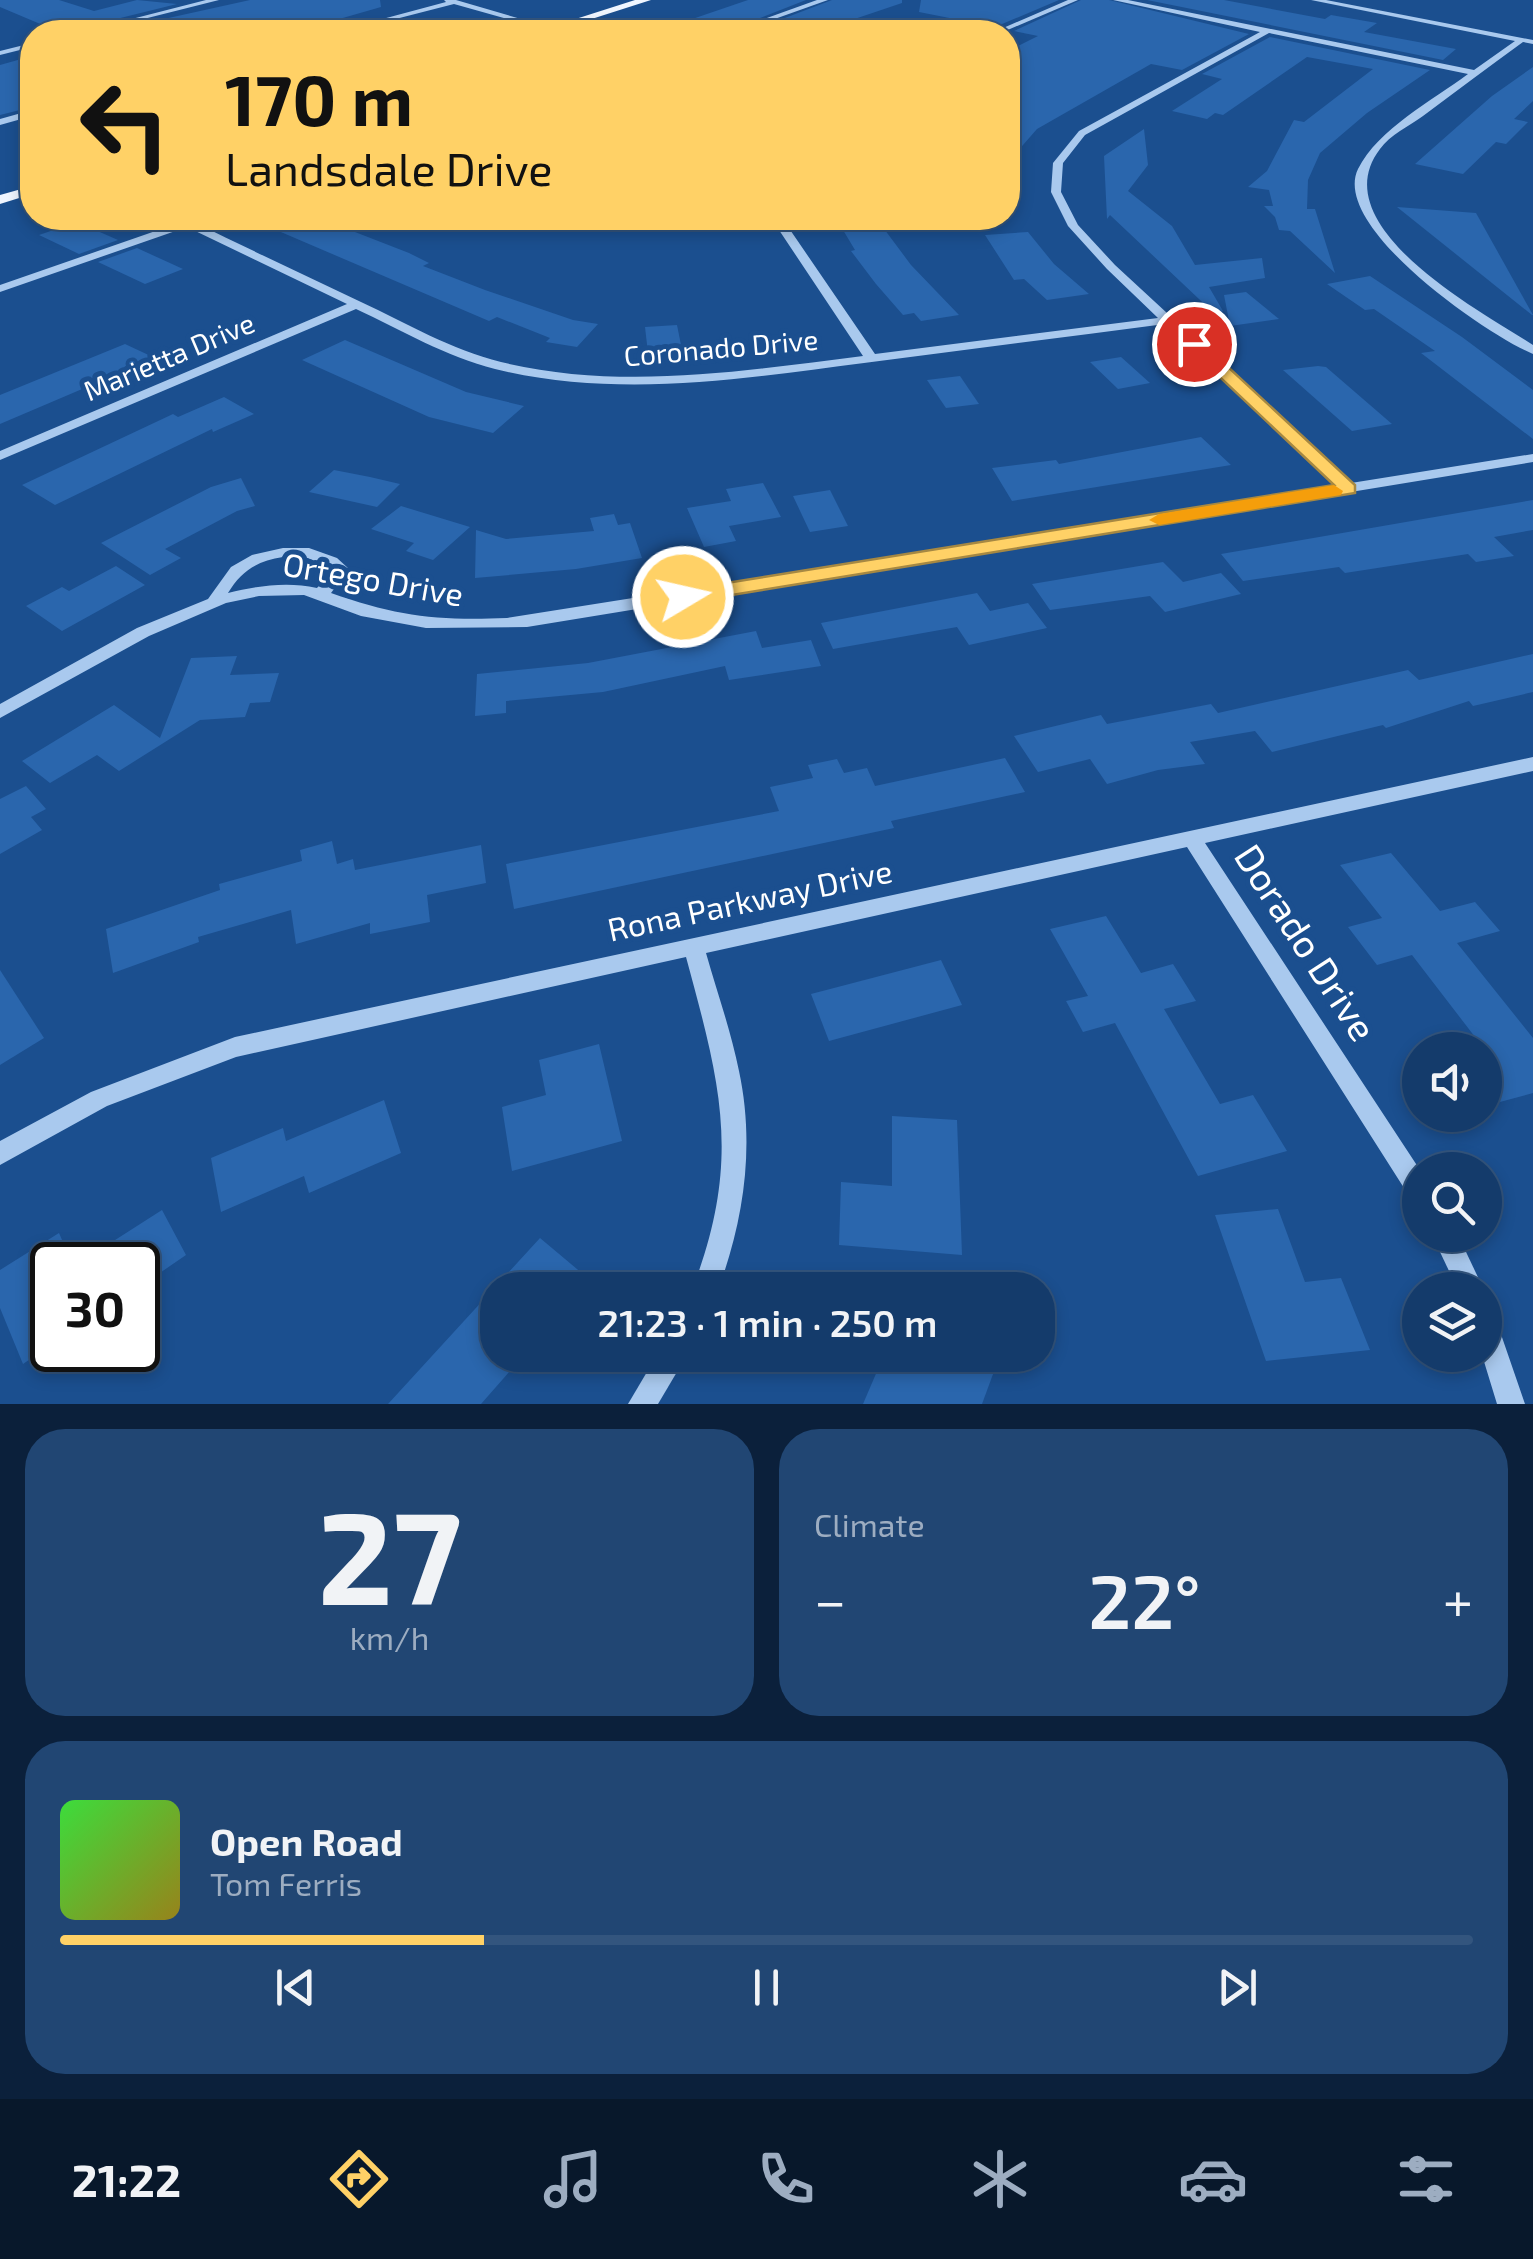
<!DOCTYPE html>
<html lang="en">
<head>
<meta charset="utf-8">
<style>
	body { margin:0; font-family:"Exo 2",sans-serif; background:#214673; color:#f1f3f6; height:100vh; display:flex; flex-direction:column; font-size:38px; white-space:nowrap }
	* { box-sizing:border-box; margin:0 }
	p { font-size:32px; color:#9dadc1 }
	.icon { flex:none; width:55px; height:55px; fill:none; stroke:currentColor; stroke-width:2; stroke-linecap:round; stroke-linejoin:round }
	.map { position:relative; height:1404px; overflow:hidden }
	.details { display:flex; flex-direction:column; gap:25px; padding:25px; background:#0b203b; flex:1 }
	.details>* { flex:none }
	.top-card { position:absolute; left:20px; top:20px; width:1000px; height:210px; border-radius:40px; box-shadow:0 5px 15px #0003,0 0 0 2px #33557e; background:#ffd166; color:#111; overflow:hidden }
	.buttons { position:absolute; left:1402px; top:1032px; display:grid; gap:20px }
	.buttons a { display:grid; place-items:center; width:100px; height:100px; border-radius:50%; background:#143b6b; box-shadow:0 5px 15px #0003,0 0 0 2px #33557e; font-size:50px }
	.speed { position:absolute; left:30px; top:1242px; display:flex; gap:20px; font-size:50px; font-weight:700; text-align:center }
	.speed>* { display:grid; place-content:center; width:130px; height:130px; border-radius:50%; background:#143b6b; box-shadow:0 5px 15px #0003,0 0 0 2px #33557e; line-height:1 }
	.speed .limit { border:5px solid #111; border-radius:15px; background:#fff; color:#111 }
	.pin { position:absolute; display:grid; place-items:center; width:85px; height:85px; color:#fff; margin:-42px; border:5px solid #fff; border-radius:50%; box-shadow:0 2px 10px #0007 }
	.me { position:absolute; width:110px; margin:-55px; rotate:81deg; stroke-linejoin:round; filter:drop-shadow(0 0 8px #0008) }
	.turn { display:flex; align-items:center; gap:35px; height:210px; padding:0 40px; font-size:45px }
	.turn .icon { width:130px; height:130px; stroke-width:2.5 }
	.turn b { display:block; font-size:70px; line-height:85px }
	.big { font-size:75px; font-weight:600; line-height:1.1 }
	.details .tile { flex:1; display:flex; flex-direction:column; justify-content:center; gap:15px; min-width:0; padding:0 35px; border-radius:40px; background:#214673 }
	.details .dial { align-items:center; gap:0 }
	.dial b { font-size:130px; line-height:1 }
	.song { display:flex; align-items:center; gap:30px }
	.cover { width:120px; height:120px; border-radius:15px; background:linear-gradient(135deg,hsl(120 70% 55%),hsl(50 70% 35%)) }
	.played { height:10px; border-radius:5px; background:linear-gradient(90deg,#ffd166 30%,#33557e 30%) }
	.keys { display:flex; justify-content:space-around; direction:ltr }
	.heat { display:flex; justify-content:space-between; align-items:center; font-size:55px; direction:ltr }
	.details .tiles { flex:1; display:grid; gap:25px; grid-template-columns:1fr 1fr }
	.tile:last-child { grid-column:span 2 }
	.trip { position:absolute; left:480px; top:1272px; width:575px; height:100px; border-radius:40px; background:#143b6b; box-shadow:0 5px 15px #0003,0 0 0 2px #33557e; font-weight:600; line-height:100px; text-align:center }
	.menu { display:flex; height:160px; justify-content:space-around; align-items:center; background:#08182b; color:#9dadc1 }
	.menu .icon { width:70px; height:70px }
	.menu .active { color:#ffd166 }
	.menu b { font-size:45px; color:#f1f3f6 }
	.map>svg:first-child { display:block }
	.building { fill:#2a66ad }
	.lines { fill:none; stroke-linecap:round; stroke-linejoin:round }
	.minor { fill:#a9c9ee; fill-rule:evenodd }
	.major { fill:#f0f6ff; fill-rule:evenodd }
	.route { fill:#ffd166; stroke:#a68842; stroke-width:2.5 }
	.slow { fill:#f59e0b }
	.labels { text-anchor:middle; stroke-width:10; stroke-linejoin:round; paint-order:stroke }
	.far-street-label { font-size:28px; fill:#fff; stroke:#1b4f8f }
	.street-label { font-size:32px; fill:#fff; stroke:#1b4f8f }
	.near-street-label { font-size:38px; fill:#fff; stroke:#1b4f8f }
</style>
</head>
<body>
<div class="map">
<svg width="1533" height="1404" viewBox="0 0 1533 1404">
	<rect width="100%" height="100%" fill="#1b4f8f"/>
	<g class="building">
		<polygon points="0,0 59,0 94,11 137,0 177,4 80,28 77,32 46,32 45,26 0,7"/>
		<polygon points="250,0 380,0 381,7 294,32 105,32"/>
		<polygon points="748,0 806,0 724,32 664,32 663,29"/>
		<polygon points="832,0 902,0 902,3 816,32 748,32"/>
		<polygon points="921,0 1059,0 995,27 919,12"/>
		<polygon points="1081,0 1109,0 1249,34 1182,70 1151,64 1037,129 1008,162 1008,51 1038,36 1014,31"/>
		<polygon points="1147,0 1224,0 1325,19 1331,15 1377,23 1364,32 1456,49 1443,60"/>
		<polygon points="1270,37 1430,70 1367,113 1320,153 1308,180 1307,209 1315,209 1335,273 1290,231 1279,230 1275,217 1264,206 1273,206 1269,190 1248,187 1267,171 1294,120 1304,122 1373,69 1307,57 1223,115 1215,113 1207,119 1172,111 1222,79 1202,74"/>
		<polygon points="32,56 32,107 0,115 0,65"/>
		<polygon points="1533,67 1533,101 1514,119 1528,122 1506,144 1496,142 1463,174 1415,164 1492,96"/>
		<polygon points="1144,129 1148,165 1128,191 1172,226 1195,265 1262,258 1265,278 1209,287 1223,311 1217,316 1110,215 1107,219 1104,156"/>
		<polygon points="1397,207 1476,213 1533,315 1532,315"/>
		<polygon points="248,218 319,218 409,253 429,263 423,266 485,290 573,320 598,324 577,347 546,342 550,338 497,317 489,321"/>
		<polygon points="876,218 911,265 959,315 921,321 914,313 903,315 876,284 851,251 855,250 837,220"/>
		<polygon points="77,222 118,240 79,254 39,235"/>
		<polygon points="1028,232 1054,264 1089,294 1047,300 1024,279 1014,280 985,235"/>
		<polygon points="137,248 183,269 145,284 98,262"/>
		<polygon points="1370,276 1462,337 1533,390 1533,439 1421,353 1435,351 1374,309 1365,310 1327,284"/>
		<polygon points="1246,292 1279,319 1230,326 1224,295"/>
		<polygon points="677,325 682,350 648,353 645,327"/>
		<polygon points="345,340 466,392 524,406 493,433 429,417 302,360"/>
		<polygon points="125,344 155,358 0,424 0,395"/>
		<polygon points="1121,357 1150,383 1118,389 1090,362"/>
		<polygon points="1318,366 1326,367 1392,424 1352,431 1283,370"/>
		<polygon points="960,376 979,404 946,408 927,380"/>
		<polygon points="224,397 254,414 213,432 212,429 55,505 22,485 173,414 178,417"/>
		<polygon points="1201,437 1231,465 1012,501 992,468 1056,460 1059,464"/>
		<polygon points="334,470 370,477 400,484 377,507 309,492"/>
		<polygon points="241,478 255,506 237,511 165,549 181,558 150,575 101,543 211,487"/>
		<polygon points="763,483 781,517 729,526 736,541 704,547 687,508 731,501 726,489"/>
		<polygon points="830,490 848,526 810,532 793,496"/>
		<polygon points="1533,500 1533,530 1494,537 1514,556 1476,562 1468,554 1345,573 1339,567 1243,581 1221,554"/>
		<polygon points="401,506 470,527 433,560 406,551 414,543 371,529"/>
		<polygon points="614,514 618,525 630,523 642,558 576,569 475,578 476,530 506,539 594,531 590,518"/>
		<polygon points="1163,562 1183,582 1221,573 1241,594 1165,612 1150,596 1050,610 1032,584"/>
		<polygon points="116,566 145,585 62,631 26,606 62,587 69,591"/>
		<polygon points="977,593 990,611 1028,603 1047,628 969,645 957,627 833,649 821,623"/>
		<polygon points="756,631 762,648 811,640 821,666 729,680 725,666 603,692 506,701 506,713 475,716 477,674 588,663"/>
		<polygon points="1533,654 1533,692 1473,706 1469,701 1386,728 1383,725 1272,752 1255,731 1190,742 1205,764 1158,770 1107,784 1090,759 1038,772 1014,736 1101,715 1107,724 1211,704 1218,713 1408,670 1419,680"/>
		<polygon points="237,656 230,675 279,673 270,702 250,703 245,717 200,720 119,771 97,755 50,783 22,761 114,705 160,738 191,658"/>
		<polygon points="1005,758 1025,792 891,821 894,828 514,909 506,864 779,811 770,787 813,778 808,765 837,759 844,773 867,768 875,786"/>
		<polygon points="26,786 46,809 31,817 42,830 0,854 0,799"/>
		<polygon points="332,841 337,864 353,859 355,870 481,845 486,883 427,895 430,922 370,934 370,923 296,944 291,910 198,937 199,942 113,973 106,929 220,890 219,884 302,861 300,850"/>
		<polygon points="1391,853 1440,911 1475,902 1500,931 1457,943 1533,1038 1533,1093 1485,1106 1485,1050 1412,955 1377,965 1348,927 1382,918 1340,865"/>
		<polygon points="1106,916 1141,973 1173,964 1196,1001 1164,1009 1220,1104 1253,1095 1287,1151 1198,1176 1115,1023 1083,1032 1066,1001 1088,996 1050,929"/>
		<polygon points="941,960 962,1005 829,1041 811,994"/>
		<polygon points="0,970 44,1038 0,1065"/>
		<polygon points="599,1044 622,1141 512,1171 502,1107 546,1095 539,1060"/>
		<polygon points="384,1100 401,1153 309,1193 304,1176 221,1212 211,1158 283,1128 286,1141"/>
		<polygon points="892,1116 957,1120 962,1255 839,1245 841,1182 892,1186"/>
		<polygon points="1278,1209 1305,1282 1341,1278 1370,1350 1266,1361 1215,1215"/>
		<polygon points="162,1210 186,1255 138,1288 138,1265 76,1265"/>
		<polygon points="59,1233 73,1265 52,1265 52,1344 23,1364 0,1308 0,1270"/>
		<polygon points="540,1238 602,1290 498,1290 498,1355 524,1355 481,1404 388,1404"/>
		<polygon points="884,1355 974,1355 996,1366 982,1404 863,1404"/>
	</g>
	<g class="lines">
		<g class="minor">
			<polygon points="206,0 219,0 92,32 81,32"/>
			<polygon points="444,0 456,0 565,32 554,32 454,4 345,32 334,32 446,2"/>
			<polygon points="817,0 828,0 738,32 728,32"/>
			<polygon points="1068,0 1078,0 1003,32 994,32"/>
			<path d="M1113 0H1128L1474 70 1515 41 1311 0H1326L1533 40V44L1523 42C1489 67 1456 91 1423 116 1409 126 1390 135 1380 149 1321 226 1480 311 1533 345V354C1487 335 1330 227 1358 169 1378 129 1433 100 1468 74L1269 33 1085 135 1063 163 1061 192 1078 225 1115 265 1351 483 1533 454V462L527 627 426 628 361 616 304 595 259 596 226 603 149 636 0 718V704L137 628 208 599 231 567 252 555 283 548H309L337 558 349 569 331 593C396 616 437 621 507 618L1337 486 1165 324C1065 337 965 350 864 363 741 379 619 399 495 369 447 357 401 330 356 309L0 460V451L347 304 187 227 0 292V285L193 218H203V221L196 223C251 250 306 276 361 302 406 323 452 350 501 362 621 391 742 371 863 356L773 221 712 224 639 221 634 218H782L875 354 1158 318 1107 269 1068 226 1051 192 1053 163 1079 131 1260 32ZM283 557 308 558 332 570 317 588C286 581 258 586 228 593 241 571 257 561 283 557Z"/>
			<polygon points="32,43 32,47 0,55 0,51"/>
			<polygon points="32,110 32,116 0,125 0,119"/>
			<path d="M1533 757V771L1205 843 1420 1170V1203L1411 1199 1187 847 706 953C717 992 731 1031 739 1071 755 1146 744 1220 718 1290H692C742 1160 721 1086 686 957L236 1057 107 1106 0 1165V1141L91 1092 235 1037Z"/>
			<polygon points="1432,1235 1458,1235 1484,1290 1458,1290"/>
			<polygon points="1485,1310 1494,1314 1525,1404 1497,1404 1482,1355 1485,1355"/>
			<polygon points="657,1355 687,1355 658,1404 628,1404"/>
		</g>
		<g class="major">
			<polygon points="635,0 651,0 551,32 535,32"/>
			<polygon points="32,186 32,194 0,204 0,195"/>
		</g>
	</g>
	<polygon class="route" points="1188,340 1199,340 1355,485 1355,493 683,603 673,597 683,590 1334,485 1188,347"/>
	<polygon class="slow" points="1334,485 1343,491 1341,495 1159,525 1149,520 1159,514"/>
	<g class="labels">
		<g class="far-street-label">
			<text transform="translate(721 348) rotate(-5)" y="10">Coronado Drive</text>
			<text transform="translate(169 357) rotate(-23)" y="10">Marietta Drive</text>
		</g>
		<g class="street-label">
			<text transform="translate(373 580) rotate(10)" y="11">Ortego Drive</text>
			<text transform="translate(750 901) rotate(-12)" y="11">Rona Parkway Drive</text>
		</g>
		<g class="near-street-label">
			<text transform="translate(1305 943) rotate(57)" y="13">Dorado Drive</text>
		</g>
	</g>
</svg>
<div class="buttons">
<a><svg class="icon" aria-label="sound" viewBox="0 0 24 24"><path d="M4 9h4l5-4v14l-5-4H4zM17 9q2 3 0 6"/></svg></a>
<a><svg class="icon" aria-label="search" viewBox="0 0 24 24"><circle cx="10" cy="10" r="6"/><path d="M15 15l6 6"/></svg></a>
<a><svg class="icon" aria-label="layers" viewBox="0 0 24 24"><path d="M12 4l9 5-9 5-9-5zM3 14l9 5 9-5"/></svg></a>
</div>
<div class="speed"><div class="limit">30</div></div>
<div class="pin" style="left:1194px;top:344px;background:#d93025"><svg class="icon" aria-label="arrive" viewBox="0 0 24 24"><path d="M6 21V4h12l-3 4 3 4H6"/></svg></div>
<svg class="me" style="left:683px;top:597px" viewBox="-20 -20 40 40"><circle r="17" fill="#ffd166" stroke="#fff" stroke-width="3"/><path d="M0-11L8 9 0 5-8 9z" fill="#fff"/></svg>
<div class="trip">21:23 · 1 min · 250 m</div>
<div class="top-card">
<div class="turn"><svg class="icon" aria-label="left" viewBox="0 0 24 24"><path d="M17 20v-9H6M10 6l-5 5 5 5"/></svg><div><b>170 m</b>Landsdale Drive</div></div>
</div>
</div>
<section class="details">
<div class="tiles">
<div class="tile dial"><b>27</b><p>km/h</p></div>
<div class="tile"><p>Climate</p>
<div class="heat"><a>−</a><b class="big">22°</b><a>+</a></div>
</div>
<div class="tile">
<div class="song"><i class="cover"></i><div><b>Open Road</b><p>Tom Ferris</p></div></div>
<div class="played"></div>
<div class="keys"><svg class="icon" aria-label="previous" viewBox="0 0 24 24"><path d="M18 5L8 12l10 7zM5 5v14"/></svg><svg class="icon" aria-label="pause" viewBox="0 0 24 24"><path d="M8 5v14M16 5v14"/></svg><svg class="icon" aria-label="next" viewBox="0 0 24 24"><path d="M6 5l10 7-10 7zM19 5v14"/></svg></div>
</div>
</div>
</section>
<nav class="menu">
<b>21:22</b>
<svg class="icon active" aria-label="directions" viewBox="0 0 24 24"><path d="M12 3l9 9-9 9-9-9zM9 14v-3h6M13 9l2 2-2 2"/></svg>
<svg class="icon" aria-label="music" viewBox="0 0 24 24"><path d="M9 18V5l10-2v13"/><circle cx="6" cy="18" r="3"/><circle cx="16" cy="16" r="3"/></svg>
<svg class="icon" aria-label="phone" viewBox="0 0 24 24"><path d="M5 4h4l2 5-3 2q2 4 5 5l2-3 5 2v4C11 20 4 13 5 4z"/></svg>
<svg class="icon" aria-label="climate" viewBox="0 0 24 24"><path d="M12 3v18M4 7l16 10M4 17L20 7"/></svg>
<svg class="icon" aria-label="car" viewBox="0 0 24 24"><path d="M5 17H2v-5l4-1 3-4h7l3 4 3 1v5h-3M9 17h6M6 11h13"/><circle cx="7" cy="17" r="2"/><circle cx="17" cy="17" r="2"/></svg>
<svg class="icon" aria-label="filters" viewBox="0 0 24 24"><path d="M4 7h16M4 17h16"/><circle cx="9" cy="7" r="2"/><circle cx="15" cy="17" r="2"/></svg>
</nav>
</body>
</html>
